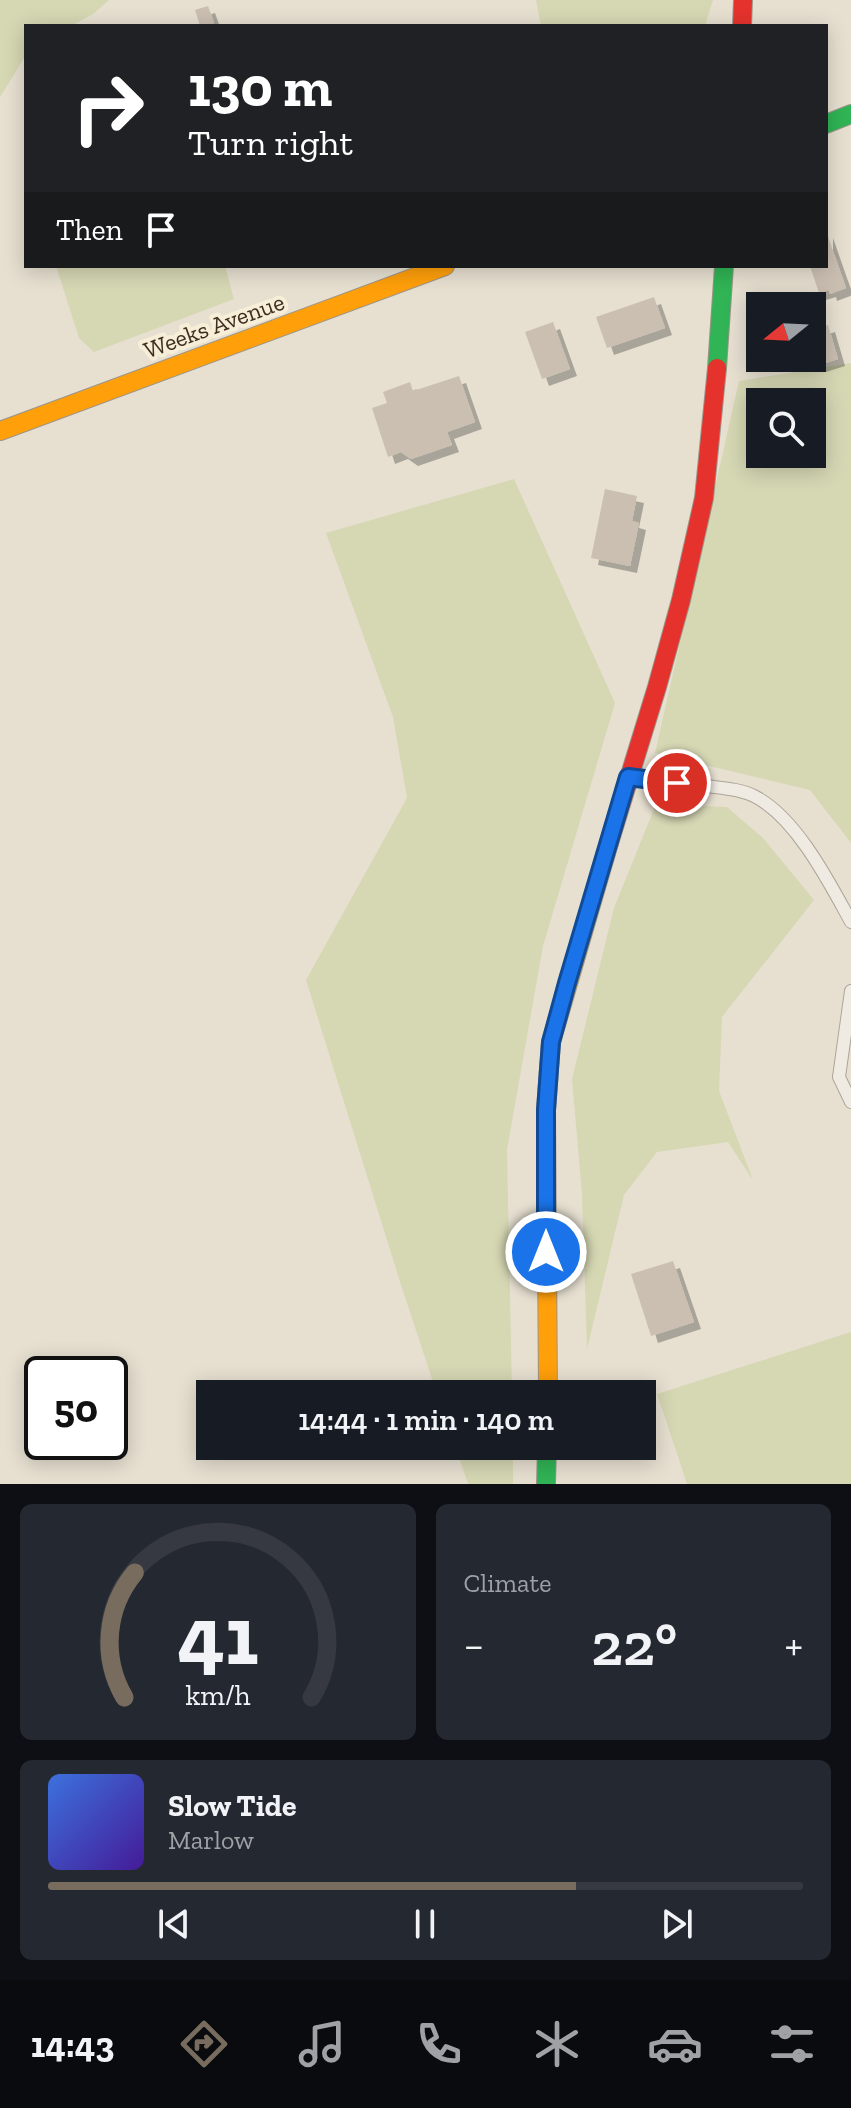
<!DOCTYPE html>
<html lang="en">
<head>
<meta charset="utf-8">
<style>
	body { margin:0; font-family:"Zilla Slab",serif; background:#242831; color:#f1f3f6; height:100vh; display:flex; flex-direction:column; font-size:30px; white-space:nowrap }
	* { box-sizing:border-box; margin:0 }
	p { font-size:26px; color:#9ea1a6 }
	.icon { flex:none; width:44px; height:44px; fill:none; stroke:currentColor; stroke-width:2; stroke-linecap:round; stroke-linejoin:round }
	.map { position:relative; height:1484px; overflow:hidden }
	.sheet { display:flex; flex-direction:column; gap:20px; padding:20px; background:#0d0f14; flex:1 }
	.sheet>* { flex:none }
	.guide { position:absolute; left:24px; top:24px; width:804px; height:244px; border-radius:0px; box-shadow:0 4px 20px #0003; background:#202124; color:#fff; overflow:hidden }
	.needle { width:52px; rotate:252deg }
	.fabs { position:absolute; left:746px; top:292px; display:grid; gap:16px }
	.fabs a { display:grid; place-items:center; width:80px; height:80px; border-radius:0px; background:#171b24; box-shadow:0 4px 20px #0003; font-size:40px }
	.speed { position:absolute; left:24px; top:1356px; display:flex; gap:16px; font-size:40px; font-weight:700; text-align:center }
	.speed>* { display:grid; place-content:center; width:104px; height:104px; border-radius:50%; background:#171b24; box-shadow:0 4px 20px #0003; line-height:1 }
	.speed .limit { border:4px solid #111; border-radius:12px; background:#fff; color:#111 }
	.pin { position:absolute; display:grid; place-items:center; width:68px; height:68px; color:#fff; margin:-34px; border:4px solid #fff; border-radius:50%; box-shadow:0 2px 8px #0007 }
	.me { position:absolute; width:88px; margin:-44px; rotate:0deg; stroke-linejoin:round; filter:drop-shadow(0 0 6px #0008) }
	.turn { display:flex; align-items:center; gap:28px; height:168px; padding:0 32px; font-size:36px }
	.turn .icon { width:104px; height:104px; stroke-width:2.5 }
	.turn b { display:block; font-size:56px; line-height:68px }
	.then { display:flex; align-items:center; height:76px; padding:0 32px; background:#0003; gap:16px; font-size:30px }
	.big { font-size:60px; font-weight:600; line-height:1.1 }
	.sheet .widget { flex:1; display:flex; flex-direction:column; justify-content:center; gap:12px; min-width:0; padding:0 28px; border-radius:12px; background:#242831 }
	.sheet .dial { align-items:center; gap:0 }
	.dial svg { height:208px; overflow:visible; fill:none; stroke:#363941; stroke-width:7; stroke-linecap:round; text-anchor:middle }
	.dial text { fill:#f1f3f6; stroke:none }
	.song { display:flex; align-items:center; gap:24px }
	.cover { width:96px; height:96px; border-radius:12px; background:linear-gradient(135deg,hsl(220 70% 55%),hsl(260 70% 35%)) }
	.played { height:8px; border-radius:4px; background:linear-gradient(90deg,#786c5e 70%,#363941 70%) }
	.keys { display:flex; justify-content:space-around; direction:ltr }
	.heat { display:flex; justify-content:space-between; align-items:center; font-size:44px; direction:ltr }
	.sheet .tiles { flex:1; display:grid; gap:20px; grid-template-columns:1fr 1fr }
	.widget:last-child { grid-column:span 2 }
	.trip { position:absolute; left:196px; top:1380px; width:460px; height:80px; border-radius:0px; background:#171b24; box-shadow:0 4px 20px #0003; font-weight:600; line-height:80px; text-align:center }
	.tab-bar { display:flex; height:128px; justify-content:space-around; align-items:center; background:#090b0e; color:#9ea1a6 }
	.tab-bar .icon { width:56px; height:56px }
	.tab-bar .current { color:#786c5e }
	.tab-bar b { font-size:36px; color:#f1f3f6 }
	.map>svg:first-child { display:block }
	.green { fill:#d6d7b3; fill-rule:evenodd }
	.building { fill:#cbbfb2; filter:url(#shadow) }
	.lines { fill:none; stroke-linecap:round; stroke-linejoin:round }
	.lane-casing { stroke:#ada599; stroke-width:14 }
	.fast-casing { stroke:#9c958a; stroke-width:20 }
	.slow-casing { stroke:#9c958a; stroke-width:20 }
	.jam-casing { stroke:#9c958a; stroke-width:20 }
	.lane { stroke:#efebe3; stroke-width:12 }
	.fast { stroke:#30b455; stroke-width:18 }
	.slow { stroke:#ff9f0a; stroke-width:18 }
	.jam { stroke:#e5322d; stroke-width:18 }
	.route-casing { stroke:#114b97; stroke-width:20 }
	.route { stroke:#1a73e8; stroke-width:14 }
	.labels { text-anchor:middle; stroke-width:8; stroke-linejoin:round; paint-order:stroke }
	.street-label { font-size:24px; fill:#3d2e20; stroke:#f7eed8 }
</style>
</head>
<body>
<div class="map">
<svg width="851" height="1484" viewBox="0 0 851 1484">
	<defs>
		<filter id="shadow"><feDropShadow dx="7" dy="7" stdDeviation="0" flood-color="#0004"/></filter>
	</defs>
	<rect width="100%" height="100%" fill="#e7e0d1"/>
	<g class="green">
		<polygon points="0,0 109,0 93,14 71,26 26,26 26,55 0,97"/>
		<polygon points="536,0 713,0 705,26 541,26"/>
		<polygon points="56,266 225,266 234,299 94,352 79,338"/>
		<path d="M851 363V843L810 790 655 753 739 381ZM760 402H812V454H760Z"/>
		<polygon points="514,479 615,703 543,946 507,1150 512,1394 437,1394 401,1285 306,980 407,798 393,717 326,533"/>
		<polygon points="656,804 727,807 763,838 814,900 722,1017 719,1091 753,1180 728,1142 657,1152 624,1195 587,1349 582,1194 572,1079 614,908"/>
		<polygon points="851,1332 851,1484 687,1484 657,1394"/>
		<polygon points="455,1446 513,1446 513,1484 468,1484"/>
	</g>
	<g class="building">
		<polygon points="208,6 214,23 200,26 195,10"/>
		<polygon points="826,231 846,288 830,294 829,290 819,293 810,266 826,266"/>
		<polygon points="654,297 665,328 607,348 596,317"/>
		<polygon points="553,322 570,369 542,379 525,332"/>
		<polygon points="828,325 838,359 819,365 812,340 812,330"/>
		<polygon points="459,376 475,422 447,432 452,445 411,459 401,452 388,457 372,408 387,403 383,392 410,382 413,391"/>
		<polygon points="605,489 637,496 632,521 639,523 630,566 591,558"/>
		<polygon points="673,1261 694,1322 651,1336 631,1274"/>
	</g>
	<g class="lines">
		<g class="lane-casing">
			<g id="lane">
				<path d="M632 777C655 780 677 783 700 785 717 788 738 788 754 796 796 817 829 882 851 922"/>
				<polyline points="851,991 839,1077 851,1102"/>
			</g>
		</g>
		<g class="fast-casing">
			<g id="fast">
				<polyline points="826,124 851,114"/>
				<polyline points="717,368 724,266"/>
				<polyline points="546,1484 547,1446"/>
			</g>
		</g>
		<g class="slow-casing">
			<g id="slow">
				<polyline points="0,431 445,266"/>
				<polyline points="548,1394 546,1110 551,1042 609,843"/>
			</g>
		</g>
		<g class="jam-casing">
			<g id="jam">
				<polyline points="742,26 743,0"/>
				<polyline points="609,843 657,687 681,600 704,498 717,368"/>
			</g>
		</g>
		<use href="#lane" class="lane"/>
		<use href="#fast" class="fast"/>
		<use href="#slow" class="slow"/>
		<use href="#jam" class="jam"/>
	</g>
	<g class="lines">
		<g class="route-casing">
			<polyline id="route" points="546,1252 546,1110 551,1042 567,983 628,777 677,783"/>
		</g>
		<use href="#route" class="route"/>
	</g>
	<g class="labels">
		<g class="street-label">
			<text transform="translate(214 326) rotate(-20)" y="8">Weeks Avenue</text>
		</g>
	</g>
</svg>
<div class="fabs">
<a><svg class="needle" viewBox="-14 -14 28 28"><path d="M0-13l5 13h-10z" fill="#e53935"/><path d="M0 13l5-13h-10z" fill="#9ea1a6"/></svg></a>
<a><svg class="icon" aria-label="search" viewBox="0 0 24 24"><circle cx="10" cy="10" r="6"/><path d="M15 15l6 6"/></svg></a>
</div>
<div class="speed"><div class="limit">50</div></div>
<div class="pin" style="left:677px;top:783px;background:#d93025"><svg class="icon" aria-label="arrive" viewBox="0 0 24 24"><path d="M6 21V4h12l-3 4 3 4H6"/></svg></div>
<svg class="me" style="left:546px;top:1252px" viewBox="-20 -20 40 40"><circle r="17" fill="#1a73e8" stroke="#fff" stroke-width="3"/><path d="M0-11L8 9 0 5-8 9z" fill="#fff"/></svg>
<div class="trip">14:44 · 1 min · 140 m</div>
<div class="guide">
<div class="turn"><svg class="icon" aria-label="right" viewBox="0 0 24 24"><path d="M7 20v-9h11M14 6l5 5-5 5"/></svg><div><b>130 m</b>Turn right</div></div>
<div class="then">Then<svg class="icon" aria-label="arrive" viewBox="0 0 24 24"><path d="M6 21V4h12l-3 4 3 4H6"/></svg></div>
</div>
</div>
<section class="sheet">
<div class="tiles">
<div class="widget dial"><svg viewBox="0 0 100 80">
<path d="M14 69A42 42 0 1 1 86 69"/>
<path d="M14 69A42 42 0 0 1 18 21" stroke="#786c5e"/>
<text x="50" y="56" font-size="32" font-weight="700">41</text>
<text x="50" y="72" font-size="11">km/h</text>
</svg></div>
<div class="widget"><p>Climate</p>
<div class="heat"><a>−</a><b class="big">22°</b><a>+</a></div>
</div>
<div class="widget">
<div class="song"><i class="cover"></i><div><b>Slow Tide</b><p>Marlow</p></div></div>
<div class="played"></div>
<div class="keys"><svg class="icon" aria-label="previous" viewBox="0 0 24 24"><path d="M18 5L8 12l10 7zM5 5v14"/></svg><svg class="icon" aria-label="pause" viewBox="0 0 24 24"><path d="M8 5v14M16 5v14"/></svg><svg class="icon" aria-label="next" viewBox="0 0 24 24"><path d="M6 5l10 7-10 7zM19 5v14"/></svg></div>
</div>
</div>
</section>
<nav class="tab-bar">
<b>14:43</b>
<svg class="icon current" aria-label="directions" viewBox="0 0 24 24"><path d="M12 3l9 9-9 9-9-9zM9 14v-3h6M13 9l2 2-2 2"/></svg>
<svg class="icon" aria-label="music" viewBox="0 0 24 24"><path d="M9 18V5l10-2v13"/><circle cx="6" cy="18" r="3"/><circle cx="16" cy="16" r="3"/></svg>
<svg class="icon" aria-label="phone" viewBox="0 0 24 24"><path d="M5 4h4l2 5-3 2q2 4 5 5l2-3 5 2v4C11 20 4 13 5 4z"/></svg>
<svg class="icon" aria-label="climate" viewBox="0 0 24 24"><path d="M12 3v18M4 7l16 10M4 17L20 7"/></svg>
<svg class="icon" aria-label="car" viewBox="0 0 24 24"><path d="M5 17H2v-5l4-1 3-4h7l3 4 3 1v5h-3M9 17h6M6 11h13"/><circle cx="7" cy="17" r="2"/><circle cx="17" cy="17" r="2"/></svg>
<svg class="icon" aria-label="filters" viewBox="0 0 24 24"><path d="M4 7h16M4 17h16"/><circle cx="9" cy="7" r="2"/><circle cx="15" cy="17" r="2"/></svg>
</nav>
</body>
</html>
